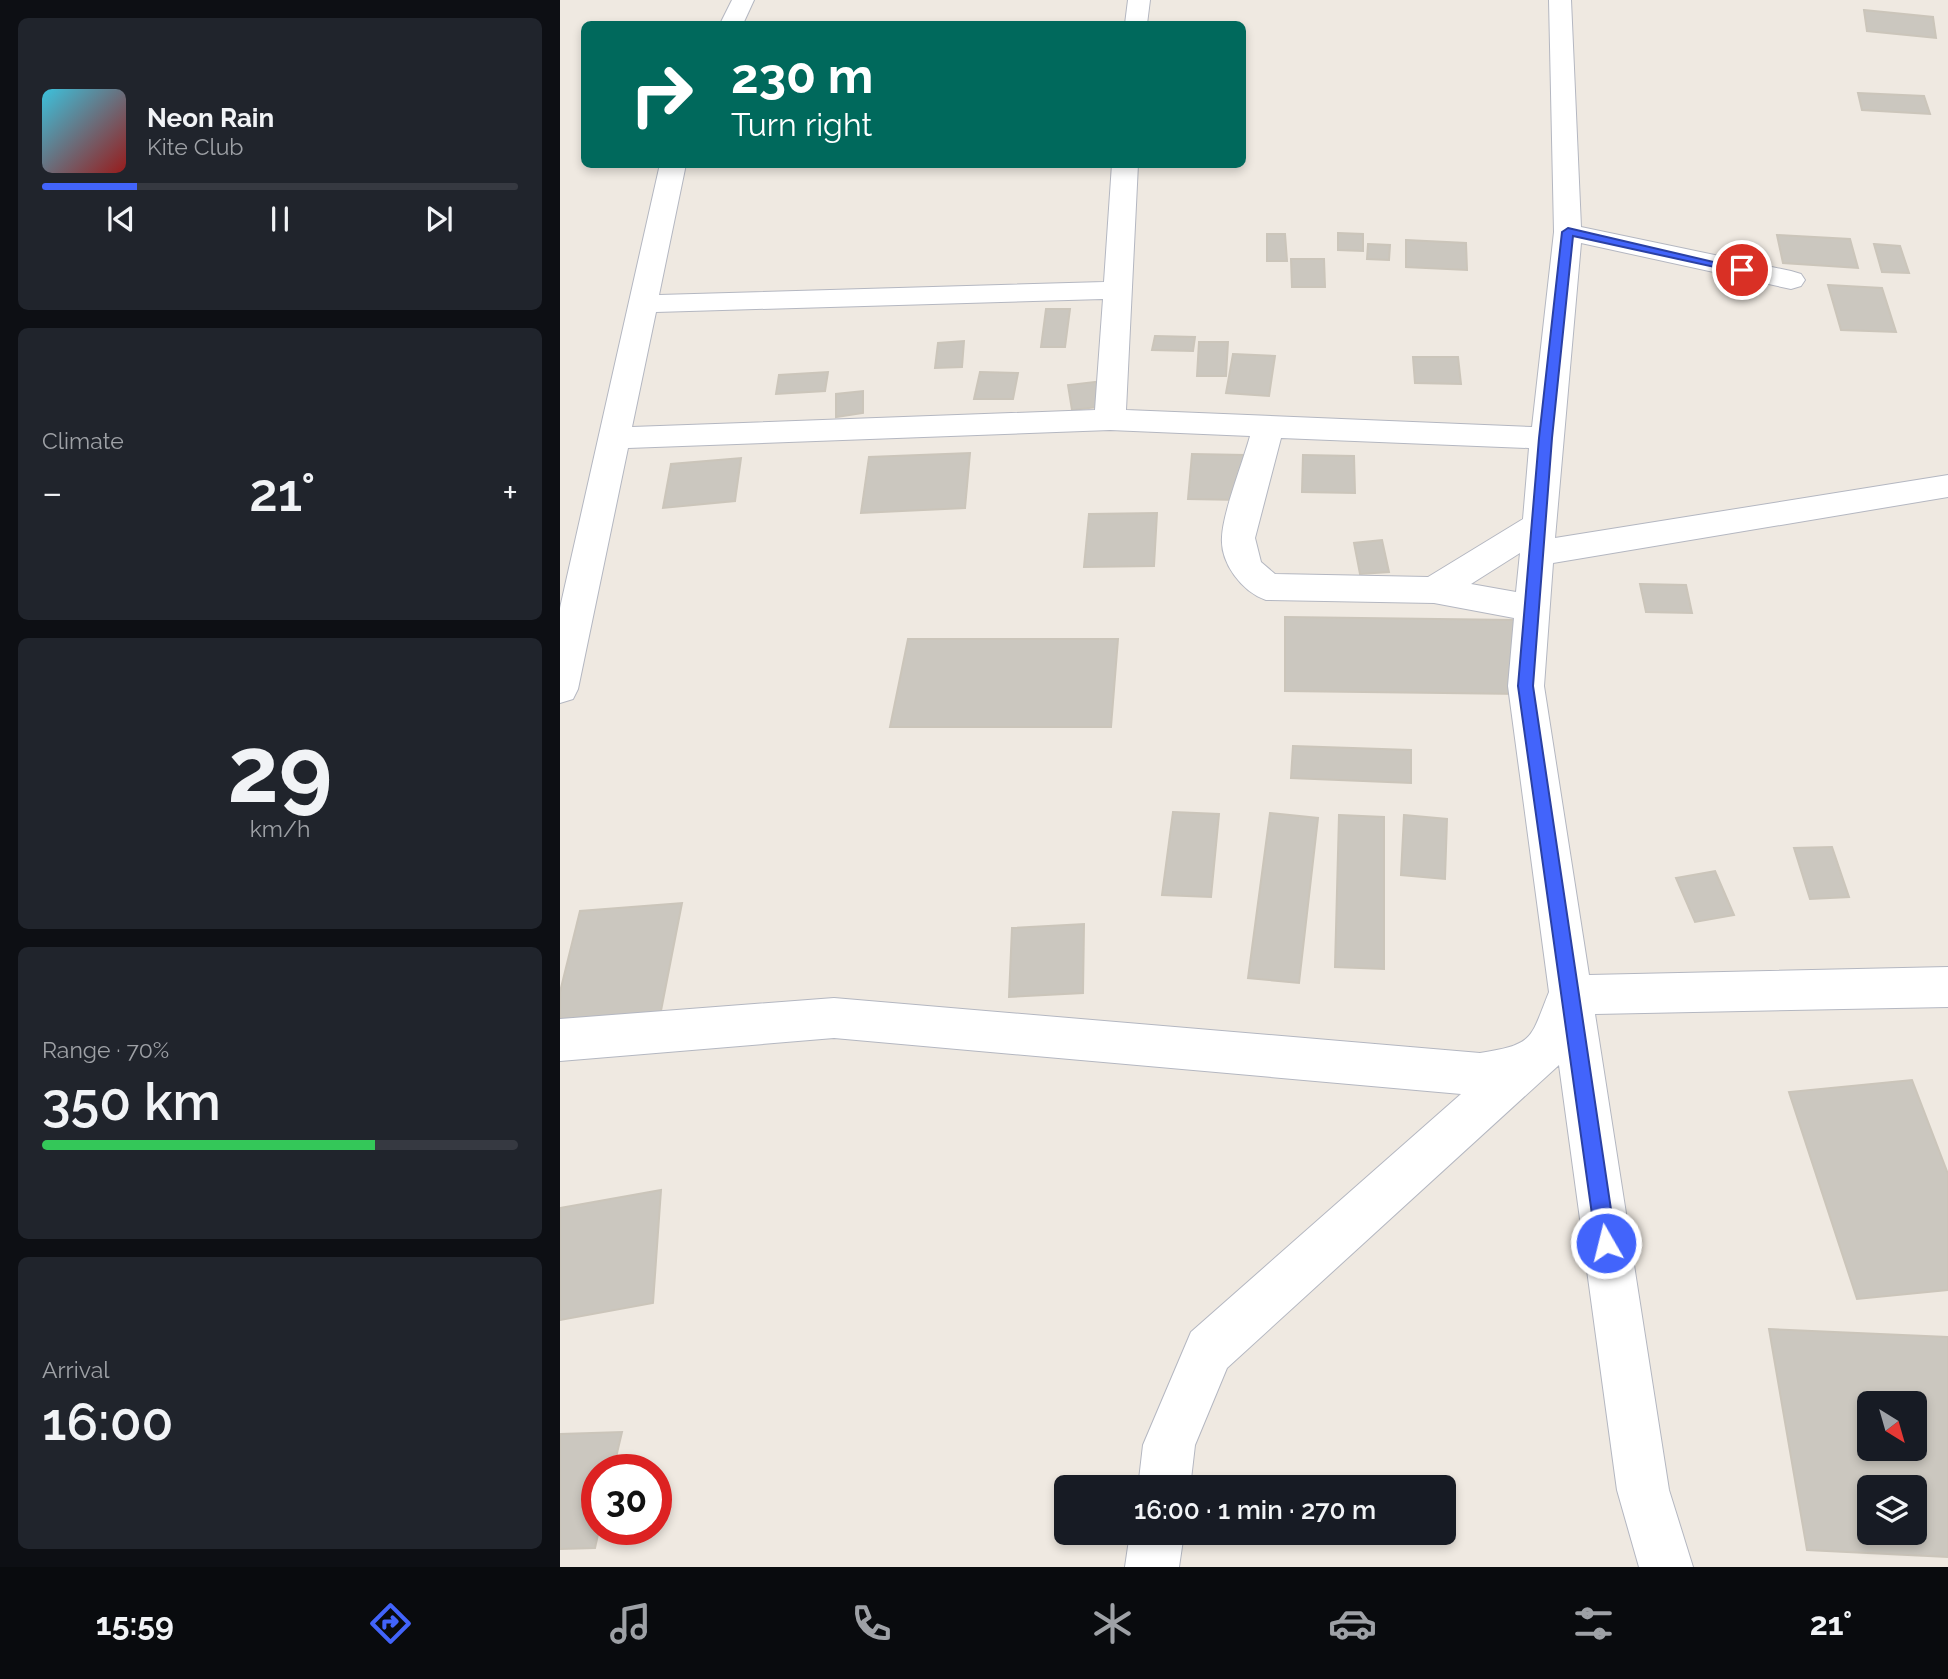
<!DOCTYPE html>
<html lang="en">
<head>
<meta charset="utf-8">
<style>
	body { margin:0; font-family:Raleway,sans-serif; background:#20242c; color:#f1f3f6; height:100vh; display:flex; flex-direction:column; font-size:26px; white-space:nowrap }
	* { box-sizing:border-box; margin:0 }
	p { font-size:23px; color:#9ea1a6 }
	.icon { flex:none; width:38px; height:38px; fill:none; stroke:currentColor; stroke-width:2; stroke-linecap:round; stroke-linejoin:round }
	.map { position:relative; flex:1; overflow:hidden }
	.sheet { display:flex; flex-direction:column; gap:18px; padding:18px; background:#0d0f14; width:560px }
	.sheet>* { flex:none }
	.top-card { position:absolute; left:21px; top:21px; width:665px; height:147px; border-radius:10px; box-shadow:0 4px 10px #0003; background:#00695c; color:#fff; overflow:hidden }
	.needle { width:46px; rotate:143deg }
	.fabs { position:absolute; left:1297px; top:1391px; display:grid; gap:14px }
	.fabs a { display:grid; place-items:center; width:70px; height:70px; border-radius:10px; background:#171b24; box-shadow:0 4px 10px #0003; font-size:35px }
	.speed { position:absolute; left:21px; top:1454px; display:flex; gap:14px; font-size:35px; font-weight:700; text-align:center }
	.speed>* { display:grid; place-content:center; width:91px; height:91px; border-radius:50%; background:#171b24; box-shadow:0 4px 10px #0003; line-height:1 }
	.speed .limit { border:10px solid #d22; background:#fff; color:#111 }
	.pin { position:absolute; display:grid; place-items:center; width:60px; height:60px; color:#fff; margin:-30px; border:4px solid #fff; border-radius:50%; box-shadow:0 2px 7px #0007 }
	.me { position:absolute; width:77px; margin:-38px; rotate:352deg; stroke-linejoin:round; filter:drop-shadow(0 0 5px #0008) }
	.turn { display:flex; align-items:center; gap:24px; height:147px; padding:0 35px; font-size:32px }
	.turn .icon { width:91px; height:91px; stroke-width:2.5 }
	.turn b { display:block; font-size:49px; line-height:60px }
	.big { font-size:52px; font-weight:600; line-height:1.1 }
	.sheet .widget { flex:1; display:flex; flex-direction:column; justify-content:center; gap:10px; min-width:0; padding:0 24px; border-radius:10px; background:#20242c }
	.sheet .dial { align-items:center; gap:0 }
	.dial b { font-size:91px; line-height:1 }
	.song { display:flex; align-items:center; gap:21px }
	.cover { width:84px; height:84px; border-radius:10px; background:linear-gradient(135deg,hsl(190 70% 55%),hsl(0 70% 35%)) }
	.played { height:7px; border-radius:4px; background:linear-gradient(90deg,#4264fb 20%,#363941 20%) }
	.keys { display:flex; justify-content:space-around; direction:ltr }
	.heat { display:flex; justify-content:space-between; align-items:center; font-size:38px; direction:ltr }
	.charge { height:10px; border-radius:5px; background:linear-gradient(90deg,#34c759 70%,#363941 0) }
	.trip { position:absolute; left:494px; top:1475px; width:402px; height:70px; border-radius:10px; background:#171b24; box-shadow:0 4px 10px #0003; font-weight:600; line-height:70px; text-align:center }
	.tab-bar { display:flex; height:112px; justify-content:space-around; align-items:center; background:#090b0e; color:#9ea1a6 }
	.tab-bar .icon { width:49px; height:49px }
	.tab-bar .on { color:#4264fb }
	.tab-bar b { font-size:32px; color:#f1f3f6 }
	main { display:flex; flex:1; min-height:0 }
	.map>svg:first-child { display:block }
	.building { fill:#cbc7bf; stroke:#cbc5ba; stroke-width:2; fill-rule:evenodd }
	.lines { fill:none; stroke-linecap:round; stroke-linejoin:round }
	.street-casing { stroke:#b4b7c1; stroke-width:2 }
	.street { fill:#fff; fill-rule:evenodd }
	.route { fill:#4264fb; stroke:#2b41a3; stroke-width:2 }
</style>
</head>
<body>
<main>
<section class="sheet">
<div class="widget">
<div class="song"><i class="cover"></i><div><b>Neon Rain</b><p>Kite Club</p></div></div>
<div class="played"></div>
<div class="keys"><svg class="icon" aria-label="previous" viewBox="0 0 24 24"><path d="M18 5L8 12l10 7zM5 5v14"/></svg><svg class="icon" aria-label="pause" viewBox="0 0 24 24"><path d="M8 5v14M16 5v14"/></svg><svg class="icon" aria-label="next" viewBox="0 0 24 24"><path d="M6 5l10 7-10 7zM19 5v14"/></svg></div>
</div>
<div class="widget"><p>Climate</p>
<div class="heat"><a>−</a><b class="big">21°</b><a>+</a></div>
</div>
<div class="widget dial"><b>29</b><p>km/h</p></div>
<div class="widget"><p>Range · 70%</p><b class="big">350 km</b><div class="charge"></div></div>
<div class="widget"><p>Arrival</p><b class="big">16:00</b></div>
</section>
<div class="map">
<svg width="1388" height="1567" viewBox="0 0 1388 1567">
	<rect width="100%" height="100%" fill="#efe9e1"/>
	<g class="building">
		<polygon points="1304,10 1373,17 1376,38 1307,31"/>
		<polygon points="1298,93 1364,96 1370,114 1302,110"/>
		<polygon points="778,233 803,234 803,251 778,250"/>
		<polygon points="707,234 725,234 727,261 707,261"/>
		<polygon points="1217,235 1290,239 1298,268 1223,263"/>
		<polygon points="846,240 906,243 907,270 846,267"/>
		<polygon points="808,244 830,245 829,260 807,259"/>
		<polygon points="1314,244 1340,246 1349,273 1322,272"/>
		<polygon points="731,259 764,259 765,287 732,287"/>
		<polygon points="1268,285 1322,288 1336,332 1281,330"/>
		<polygon points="486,309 510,309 505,347 481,347"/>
		<polygon points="595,336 635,337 633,351 592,350"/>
		<polygon points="404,341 402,367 375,368 378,343"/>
		<polygon points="639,342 668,342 666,376 637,376"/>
		<polygon points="673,354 715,356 709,396 666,393"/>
		<polygon points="853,357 898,357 901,384 855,383"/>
		<polygon points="268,372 265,391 216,394 219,375"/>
		<polygon points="420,372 458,373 453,399 414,399"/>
		<polygon points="543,381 548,406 512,410 508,385"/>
		<polygon points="303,391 303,413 276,417 276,394"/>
		<polygon points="410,453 405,508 301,513 309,457"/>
		<polygon points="632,454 685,455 683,500 628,499"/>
		<polygon points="743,455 794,456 795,493 742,492"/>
		<polygon points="181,458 175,501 103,508 111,464"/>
		<polygon points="597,513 594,566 524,567 529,514"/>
		<polygon points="822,540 829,572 800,574 794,543"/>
		<polygon points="1080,584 1126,585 1132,613 1086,612"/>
		<polygon points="725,617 954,620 962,694 725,691"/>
		<polygon points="348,639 558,639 551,727 330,727"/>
		<polygon points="733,746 851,750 851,783 731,778"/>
		<polygon points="613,812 659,814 651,897 602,895"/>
		<polygon points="710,813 758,818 739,983 688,978"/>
		<polygon points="779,815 824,817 824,969 775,967"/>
		<polygon points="844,815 887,819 885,879 841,875"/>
		<polygon points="1272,847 1289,897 1250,899 1234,848"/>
		<polygon points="1155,871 1174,915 1135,922 1116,878"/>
		<polygon points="122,903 99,1021 0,1029 0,992 20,911"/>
		<polygon points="524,924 523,993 449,997 452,928"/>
		<polygon points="1352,1080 1388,1174 1388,1290 1297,1299 1229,1092"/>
		<polygon points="101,1190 93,1303 0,1320 0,1208"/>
		<path d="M1209 1329 1388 1337V1557L1247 1550ZM1309 1404H1354V1449H1309ZM1309 1488H1354V1533H1309Z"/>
		<polygon points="62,1432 53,1470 37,1470 37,1530 39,1530 35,1548 0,1549 0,1434"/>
	</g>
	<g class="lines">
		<g class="street-casing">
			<g id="street">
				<polygon points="172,0 194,0 183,24 160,24"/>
				<polygon points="568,0 590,0 587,24 565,24"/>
				<path d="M989 0H1011L1021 227 1231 271 1241 274 1245 280 1241 286 1231 289 1021 243 995 538 1388 475V497L993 563 984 686 1029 975 1388 967V1007L1035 1014 1109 1490 1133 1567H1079L1057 1490 999 1065 667 1368 635 1445 630 1488H578L583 1445 631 1332 901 1094 274 1038 0 1061V1019L274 998 920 1053C975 1044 970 1039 989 992L948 686 954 618 874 603 706 600C682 592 660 563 662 537 663 512 683 462 690 436L550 430 68 448 18 689 13 699 0 703V608L100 164H126L99 295 544 282 552 164H578L566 410 972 427 994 232ZM543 299 535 410 72 427 96 312ZM721 438 969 448 963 519 868 577 715 574 701 562 695 538ZM960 553 956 592 911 584Z"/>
				<polygon points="570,1533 624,1533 619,1567 565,1567"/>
			</g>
		</g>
		<use href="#street" class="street"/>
	</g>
	<polygon class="route" points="1008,228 1188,270 1182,273 1013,236 992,438 973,686 1056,1243 1053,1250 1046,1253 1039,1250 1036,1243 958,686 979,438 1002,232"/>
</svg>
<div class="fabs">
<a><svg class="needle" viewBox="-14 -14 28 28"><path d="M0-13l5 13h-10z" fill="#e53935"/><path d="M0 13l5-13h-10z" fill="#9ea1a6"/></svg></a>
<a><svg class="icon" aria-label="layers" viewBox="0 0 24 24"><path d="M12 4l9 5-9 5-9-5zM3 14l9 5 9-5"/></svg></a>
</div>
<div class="speed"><div class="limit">30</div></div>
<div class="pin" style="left:1182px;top:270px;background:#d93025"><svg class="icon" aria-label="arrive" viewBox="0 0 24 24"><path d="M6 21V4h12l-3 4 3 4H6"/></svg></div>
<svg class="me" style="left:1046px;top:1243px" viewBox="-20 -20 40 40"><circle r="17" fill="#4264fb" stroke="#fff" stroke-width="3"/><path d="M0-11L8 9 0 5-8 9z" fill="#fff"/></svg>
<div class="trip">16:00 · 1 min · 270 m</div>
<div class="top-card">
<div class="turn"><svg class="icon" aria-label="right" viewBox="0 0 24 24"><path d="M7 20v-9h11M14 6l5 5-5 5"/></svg><div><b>230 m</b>Turn right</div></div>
</div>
</div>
</main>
<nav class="tab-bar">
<b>15:59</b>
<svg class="icon on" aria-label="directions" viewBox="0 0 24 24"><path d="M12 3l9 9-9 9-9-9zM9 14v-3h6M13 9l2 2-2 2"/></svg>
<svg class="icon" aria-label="music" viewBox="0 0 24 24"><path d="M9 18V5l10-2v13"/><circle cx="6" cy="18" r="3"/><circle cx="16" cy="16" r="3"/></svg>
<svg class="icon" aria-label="phone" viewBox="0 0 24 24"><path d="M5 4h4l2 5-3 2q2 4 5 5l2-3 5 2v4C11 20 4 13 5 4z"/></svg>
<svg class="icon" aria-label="climate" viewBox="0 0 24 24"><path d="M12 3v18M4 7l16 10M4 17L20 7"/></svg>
<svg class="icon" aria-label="car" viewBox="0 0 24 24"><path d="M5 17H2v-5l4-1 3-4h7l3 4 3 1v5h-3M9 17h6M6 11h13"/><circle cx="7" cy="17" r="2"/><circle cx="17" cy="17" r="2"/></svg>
<svg class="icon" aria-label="filters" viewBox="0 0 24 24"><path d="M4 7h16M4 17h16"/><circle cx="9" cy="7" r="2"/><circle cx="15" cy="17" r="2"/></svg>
<b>21°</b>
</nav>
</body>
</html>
